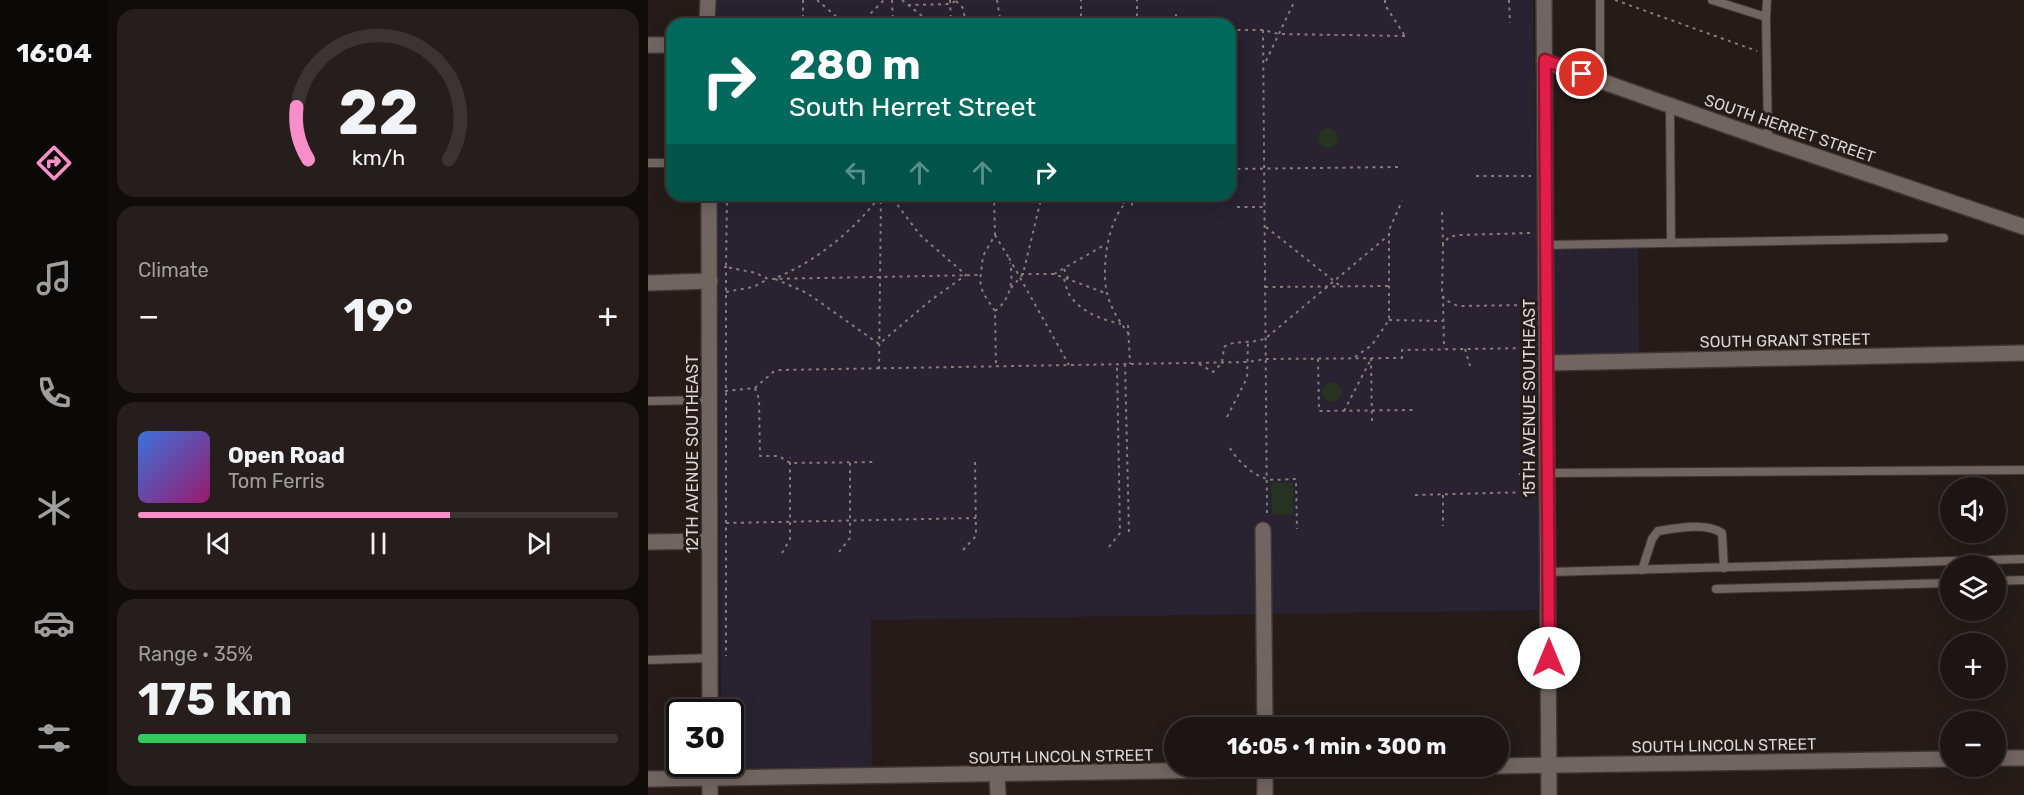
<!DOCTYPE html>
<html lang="en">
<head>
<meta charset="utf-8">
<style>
	body { margin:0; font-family:Rubik,sans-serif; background:#251e1c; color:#f1f3f6; height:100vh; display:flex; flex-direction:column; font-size:22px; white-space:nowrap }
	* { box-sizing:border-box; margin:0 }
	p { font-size:20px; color:#a09fa0 }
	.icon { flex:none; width:33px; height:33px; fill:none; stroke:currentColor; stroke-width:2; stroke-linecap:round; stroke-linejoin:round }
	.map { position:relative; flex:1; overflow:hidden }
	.panel { display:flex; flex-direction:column; gap:9px; padding:9px; background:#0f0c0a; width:540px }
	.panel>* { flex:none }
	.hud { position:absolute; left:18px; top:18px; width:570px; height:183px; border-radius:18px; box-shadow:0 3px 15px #0003,0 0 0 2px #3a3433; background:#00695c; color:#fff; overflow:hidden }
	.controls { position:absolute; left:1292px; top:477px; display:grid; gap:12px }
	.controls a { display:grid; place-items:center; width:66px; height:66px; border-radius:50%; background:#1c1513; box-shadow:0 3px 15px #0003,0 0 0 2px #3a3433; font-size:30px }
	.speed { position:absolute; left:18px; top:699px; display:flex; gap:12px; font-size:30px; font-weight:700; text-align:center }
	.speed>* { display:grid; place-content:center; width:78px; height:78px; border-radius:50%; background:#1c1513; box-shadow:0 3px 15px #0003,0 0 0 2px #3a3433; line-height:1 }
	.speed .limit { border:3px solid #111; border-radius:9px; background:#fff; color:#111 }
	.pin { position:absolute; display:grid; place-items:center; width:51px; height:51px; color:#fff; margin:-26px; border:3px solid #fff; border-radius:50%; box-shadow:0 2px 6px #0007 }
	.me { position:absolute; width:66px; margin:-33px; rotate:0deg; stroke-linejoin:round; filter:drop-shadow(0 0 4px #0008) }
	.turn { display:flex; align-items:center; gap:21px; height:126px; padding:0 24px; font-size:27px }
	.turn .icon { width:78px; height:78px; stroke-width:2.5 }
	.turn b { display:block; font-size:42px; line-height:51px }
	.lanes { display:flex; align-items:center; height:57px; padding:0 24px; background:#0003; justify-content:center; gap:30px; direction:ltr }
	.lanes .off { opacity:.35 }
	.big { font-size:45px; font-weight:700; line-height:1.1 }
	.panel .card { flex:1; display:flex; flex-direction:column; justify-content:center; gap:9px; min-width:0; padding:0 21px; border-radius:18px; background:#251e1c }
	.panel .dial { align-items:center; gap:0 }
	.dial svg { height:156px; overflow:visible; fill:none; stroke:#3a3433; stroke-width:7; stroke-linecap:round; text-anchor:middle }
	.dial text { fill:#f1f3f6; stroke:none }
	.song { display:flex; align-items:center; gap:18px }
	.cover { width:72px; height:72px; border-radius:9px; background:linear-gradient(135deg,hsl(220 70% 55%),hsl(320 70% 35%)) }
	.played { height:6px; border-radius:3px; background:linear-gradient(90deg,#f98fc8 65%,#3a3433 65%) }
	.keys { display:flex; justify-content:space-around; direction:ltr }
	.heat { display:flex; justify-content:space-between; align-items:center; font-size:33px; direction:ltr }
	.charge { height:9px; border-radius:4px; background:linear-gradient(90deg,#34c759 35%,#3a3433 0) }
	.trip { position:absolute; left:516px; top:717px; width:345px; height:60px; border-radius:30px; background:#1c1513; box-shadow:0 3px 15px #0003,0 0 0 2px #3a3433; font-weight:700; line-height:60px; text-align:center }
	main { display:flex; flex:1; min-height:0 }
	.tabs { display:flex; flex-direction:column; width:108px; justify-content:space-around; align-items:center; background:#0b0808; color:#a09fa0 }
	.tabs .icon { width:42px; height:42px }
	.tabs .active { color:#f98fc8 }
	.tabs b { font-size:27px; color:#f1f3f6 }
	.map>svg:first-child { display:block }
	.education { fill:#282231 }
	.green { fill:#283222 }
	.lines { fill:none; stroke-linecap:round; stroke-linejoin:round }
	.service-casing { stroke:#3f3735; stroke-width:10 }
	.minor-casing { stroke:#3f3735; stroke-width:18 }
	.tertiary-casing { stroke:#3f3735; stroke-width:18 }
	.path { stroke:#857d7a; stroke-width:2; stroke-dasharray:3 4.5; stroke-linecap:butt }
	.service { stroke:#706561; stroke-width:8 }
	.minor { stroke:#706561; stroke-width:15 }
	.tertiary { stroke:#706561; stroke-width:15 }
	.route-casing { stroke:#92132f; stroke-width:15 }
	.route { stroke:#e11d48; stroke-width:10 }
	.labels { text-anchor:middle; stroke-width:6; stroke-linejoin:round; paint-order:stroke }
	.street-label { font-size:16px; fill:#dbd4d2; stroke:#251c19 }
</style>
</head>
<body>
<main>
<nav class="tabs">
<b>16:04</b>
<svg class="icon active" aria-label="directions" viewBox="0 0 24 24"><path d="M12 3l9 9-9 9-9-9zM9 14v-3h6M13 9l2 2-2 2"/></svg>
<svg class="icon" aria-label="music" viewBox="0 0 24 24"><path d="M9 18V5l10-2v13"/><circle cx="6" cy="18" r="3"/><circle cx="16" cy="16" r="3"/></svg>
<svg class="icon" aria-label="phone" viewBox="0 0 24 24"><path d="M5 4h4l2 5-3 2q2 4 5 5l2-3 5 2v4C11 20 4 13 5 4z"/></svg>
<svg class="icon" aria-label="climate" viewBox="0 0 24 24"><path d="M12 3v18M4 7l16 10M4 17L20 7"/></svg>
<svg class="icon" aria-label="car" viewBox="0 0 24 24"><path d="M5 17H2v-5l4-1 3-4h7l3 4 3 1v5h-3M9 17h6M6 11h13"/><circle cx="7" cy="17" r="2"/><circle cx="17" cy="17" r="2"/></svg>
<svg class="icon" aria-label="filters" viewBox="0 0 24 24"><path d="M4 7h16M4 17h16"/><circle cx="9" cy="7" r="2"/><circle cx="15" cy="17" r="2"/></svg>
</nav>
<section class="panel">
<div class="card dial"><svg viewBox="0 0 100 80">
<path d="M14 69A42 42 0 1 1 86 69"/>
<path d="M14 69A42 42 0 0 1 8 42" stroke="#f98fc8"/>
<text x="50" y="56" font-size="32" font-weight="700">22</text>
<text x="50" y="72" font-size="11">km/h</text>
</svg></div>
<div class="card"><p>Climate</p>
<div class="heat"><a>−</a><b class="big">19°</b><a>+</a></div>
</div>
<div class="card">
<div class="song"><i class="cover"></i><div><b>Open Road</b><p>Tom Ferris</p></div></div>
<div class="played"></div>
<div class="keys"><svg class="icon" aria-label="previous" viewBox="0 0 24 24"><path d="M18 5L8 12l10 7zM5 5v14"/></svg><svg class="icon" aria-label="pause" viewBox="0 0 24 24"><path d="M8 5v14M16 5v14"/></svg><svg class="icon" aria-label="next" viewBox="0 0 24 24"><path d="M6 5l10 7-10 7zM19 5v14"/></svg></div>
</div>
<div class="card"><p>Range · 35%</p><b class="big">175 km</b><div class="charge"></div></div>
</section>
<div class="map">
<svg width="1376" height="795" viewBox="0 0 1376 795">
	<rect width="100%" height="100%" fill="#251c19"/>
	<polygon class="education" points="69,0 885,0 889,245 990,244 991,354 889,355 890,610 223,620 224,767 73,769 73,764 82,764 82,712 73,712 70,195 582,195 582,24 69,24"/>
	<g class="green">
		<circle cx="680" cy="138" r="10"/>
		<circle cx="684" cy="392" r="10"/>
		<polygon points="623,483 645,483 645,515 624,515"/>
	</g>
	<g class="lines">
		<g class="service-casing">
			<g id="service">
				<polyline points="952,0 952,80"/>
				<polyline points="1064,0 1118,17 1120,140"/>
				<polyline points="1118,17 1119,0"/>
				<polyline points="1022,106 1023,243"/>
				<polyline points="0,163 24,163"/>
				<polyline points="898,245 1296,238"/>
				<polyline points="0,401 61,400"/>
				<polyline points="900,473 1376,470"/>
				<path d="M994 570 1004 539 1010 531C1029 528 1058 522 1074 533L1076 568"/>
				<polyline points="901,572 1376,559"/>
				<polyline points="1347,581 1376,580"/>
				<polyline points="1068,589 1302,583"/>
				<polyline points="0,660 62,658"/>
			</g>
		</g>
		<g class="minor-casing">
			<g id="minor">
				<polyline points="896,0 901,795"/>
				<polyline points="896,61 1120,140 1376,227"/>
				<polyline points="0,283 62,281"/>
				<polyline points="899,363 1376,353"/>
				<polyline points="615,530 617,728"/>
				<polyline points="0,542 61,541"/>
				<polyline points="1347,758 1376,758"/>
				<polyline points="617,766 617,795"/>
				<polyline points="850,766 1302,759"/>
				<polyline points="349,775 350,795"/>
				<polyline points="0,779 827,766"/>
			</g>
		</g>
		<g class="tertiary-casing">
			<g id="tertiary">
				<polyline points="59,24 60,0"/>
				<polyline points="0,45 24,45"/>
				<polyline points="61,195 62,712"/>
				<polyline points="62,764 62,795"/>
			</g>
		</g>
		<g class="path">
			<polyline points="155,0 155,24"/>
			<polyline points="169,0 197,24"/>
			<polyline points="244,0 245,24"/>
			<polyline points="254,0 284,24"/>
			<polyline points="302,0 303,24"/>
			<polyline points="349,0 353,24"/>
			<polyline points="737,0 737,5 757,36"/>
			<polyline points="861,0 862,23"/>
			<polyline points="967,0 1109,51"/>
			<polyline points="308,1 315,8 318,24"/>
			<polyline points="260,5 302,4 309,0"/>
			<polyline points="528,14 528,24"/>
			<polyline points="212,24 236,0"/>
			<polyline points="433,24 433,0"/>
			<polyline points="489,24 489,0"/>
			<polyline points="582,30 615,30 631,34 757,36"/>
			<polyline points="615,30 619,515"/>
			<polyline points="618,61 647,0"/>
			<polyline points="582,169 750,167"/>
			<polyline points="828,176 883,176"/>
			<polyline points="79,195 78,267 108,273 120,279 332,275"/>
			<polyline points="346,195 347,235 335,256 332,281 335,293 347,311 348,367"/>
			<polyline points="470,195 479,207"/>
			<polyline points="484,195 484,207"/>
			<polyline points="589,207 617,207"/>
			<polyline points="794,212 795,244"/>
			<polyline points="618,227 691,285"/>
			<polyline points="882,233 811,235 801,237 795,244 794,294 797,300 810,306 883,305"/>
			<polyline points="347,235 361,258"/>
			<polyline points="361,258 421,365"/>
			<polyline points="76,267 78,267 78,656"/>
			<polyline points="416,269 421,280"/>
			<polyline points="373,274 406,274 460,294"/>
			<polyline points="406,274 458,244"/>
			<path d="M130 277C171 259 205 231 232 196"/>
			<polyline points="127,279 159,293 231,344 283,300 318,275 272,235 242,195"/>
			<path d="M416 279C418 285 419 293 423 297 435 313 455 320 473 324"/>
			<polyline points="617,287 742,286"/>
			<polyline points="363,288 375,274 394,195"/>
			<polyline points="78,292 105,287 120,279"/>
			<polyline points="795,296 796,349"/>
			<path d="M347 311C362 300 366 281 362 263"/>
			<polyline points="741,320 795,321"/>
			<polyline points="480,325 482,364"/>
			<path d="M481 334C470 320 461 306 458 288 454 261 461 213 484 197"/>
			<polyline points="817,349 822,366"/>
			<polyline points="707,357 724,345 741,320 741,230 754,201"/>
			<polyline points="723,358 724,424"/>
			<polyline points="670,359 671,411 766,410"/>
			<polyline points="477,364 481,533"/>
			<path d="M551 364 565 372 574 363 576 347C587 339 604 345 618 338L741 235"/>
			<polyline points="231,369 233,195"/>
			<polyline points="107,388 111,399 112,456 131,456 142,463 228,462"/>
			<polyline points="77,391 107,388 125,372 132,370 600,362 618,359 754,358 754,350 884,348"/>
			<polyline points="696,411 722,361"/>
			<polyline points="579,417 599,378 600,342"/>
			<path d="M582 448C589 460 604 475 619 479 627 481 639 479 648 479L649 529"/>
			<polyline points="871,474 885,474"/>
			<polyline points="767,495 882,492"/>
			<polyline points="795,495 795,526"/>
			<polyline points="78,523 328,518"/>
			<polyline points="461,547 472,533 469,365"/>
			<polyline points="315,550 328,536 327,459"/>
			<polyline points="191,552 202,538 202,463"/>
			<polyline points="134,553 142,539 142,457"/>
		</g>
		<use href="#service" class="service"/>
		<use href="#minor" class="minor"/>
		<use href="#tertiary" class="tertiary"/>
	</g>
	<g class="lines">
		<g class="route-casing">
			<polyline id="route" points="901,658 897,60 934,74"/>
		</g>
		<use href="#route" class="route"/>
	</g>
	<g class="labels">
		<g class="street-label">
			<text transform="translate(1142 128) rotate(19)" y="6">SOUTH HERRET STREET</text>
			<text transform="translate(1137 340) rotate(-1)" y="6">SOUTH GRANT STREET</text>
			<text transform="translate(881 398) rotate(-90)" y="6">15TH AVENUE SOUTHEAST</text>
			<text transform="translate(44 454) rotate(-90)" y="6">12TH AVENUE SOUTHEAST</text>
			<text transform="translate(1076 745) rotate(-1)" y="6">SOUTH LINCOLN STREET</text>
			<text transform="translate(413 756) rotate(-1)" y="6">SOUTH LINCOLN STREET</text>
		</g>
	</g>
</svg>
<div class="controls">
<a><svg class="icon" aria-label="sound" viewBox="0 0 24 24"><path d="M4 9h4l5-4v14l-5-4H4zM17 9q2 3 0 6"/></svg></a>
<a><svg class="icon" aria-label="layers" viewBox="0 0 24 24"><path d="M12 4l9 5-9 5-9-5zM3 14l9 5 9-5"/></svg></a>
<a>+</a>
<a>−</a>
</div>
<div class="speed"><div class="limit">30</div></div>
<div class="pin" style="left:934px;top:74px;background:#d93025"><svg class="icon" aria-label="arrive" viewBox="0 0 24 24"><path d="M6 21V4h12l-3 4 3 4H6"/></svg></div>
<svg class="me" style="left:901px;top:658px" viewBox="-20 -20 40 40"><circle r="19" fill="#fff"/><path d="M0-13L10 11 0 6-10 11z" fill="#e11d48"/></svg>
<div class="trip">16:05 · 1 min · 300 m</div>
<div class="hud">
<div class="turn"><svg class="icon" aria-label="right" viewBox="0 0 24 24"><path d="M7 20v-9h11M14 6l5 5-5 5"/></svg><div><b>280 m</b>South Herret Street</div></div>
<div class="lanes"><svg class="icon off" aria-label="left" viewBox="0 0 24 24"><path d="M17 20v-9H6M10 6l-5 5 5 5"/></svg><svg class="icon off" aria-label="ahead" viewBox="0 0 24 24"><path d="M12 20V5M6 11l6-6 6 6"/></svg><svg class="icon off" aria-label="ahead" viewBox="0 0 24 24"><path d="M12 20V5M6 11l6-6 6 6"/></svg><svg class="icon" aria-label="right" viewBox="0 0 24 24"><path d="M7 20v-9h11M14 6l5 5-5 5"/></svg></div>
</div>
</div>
</main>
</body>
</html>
